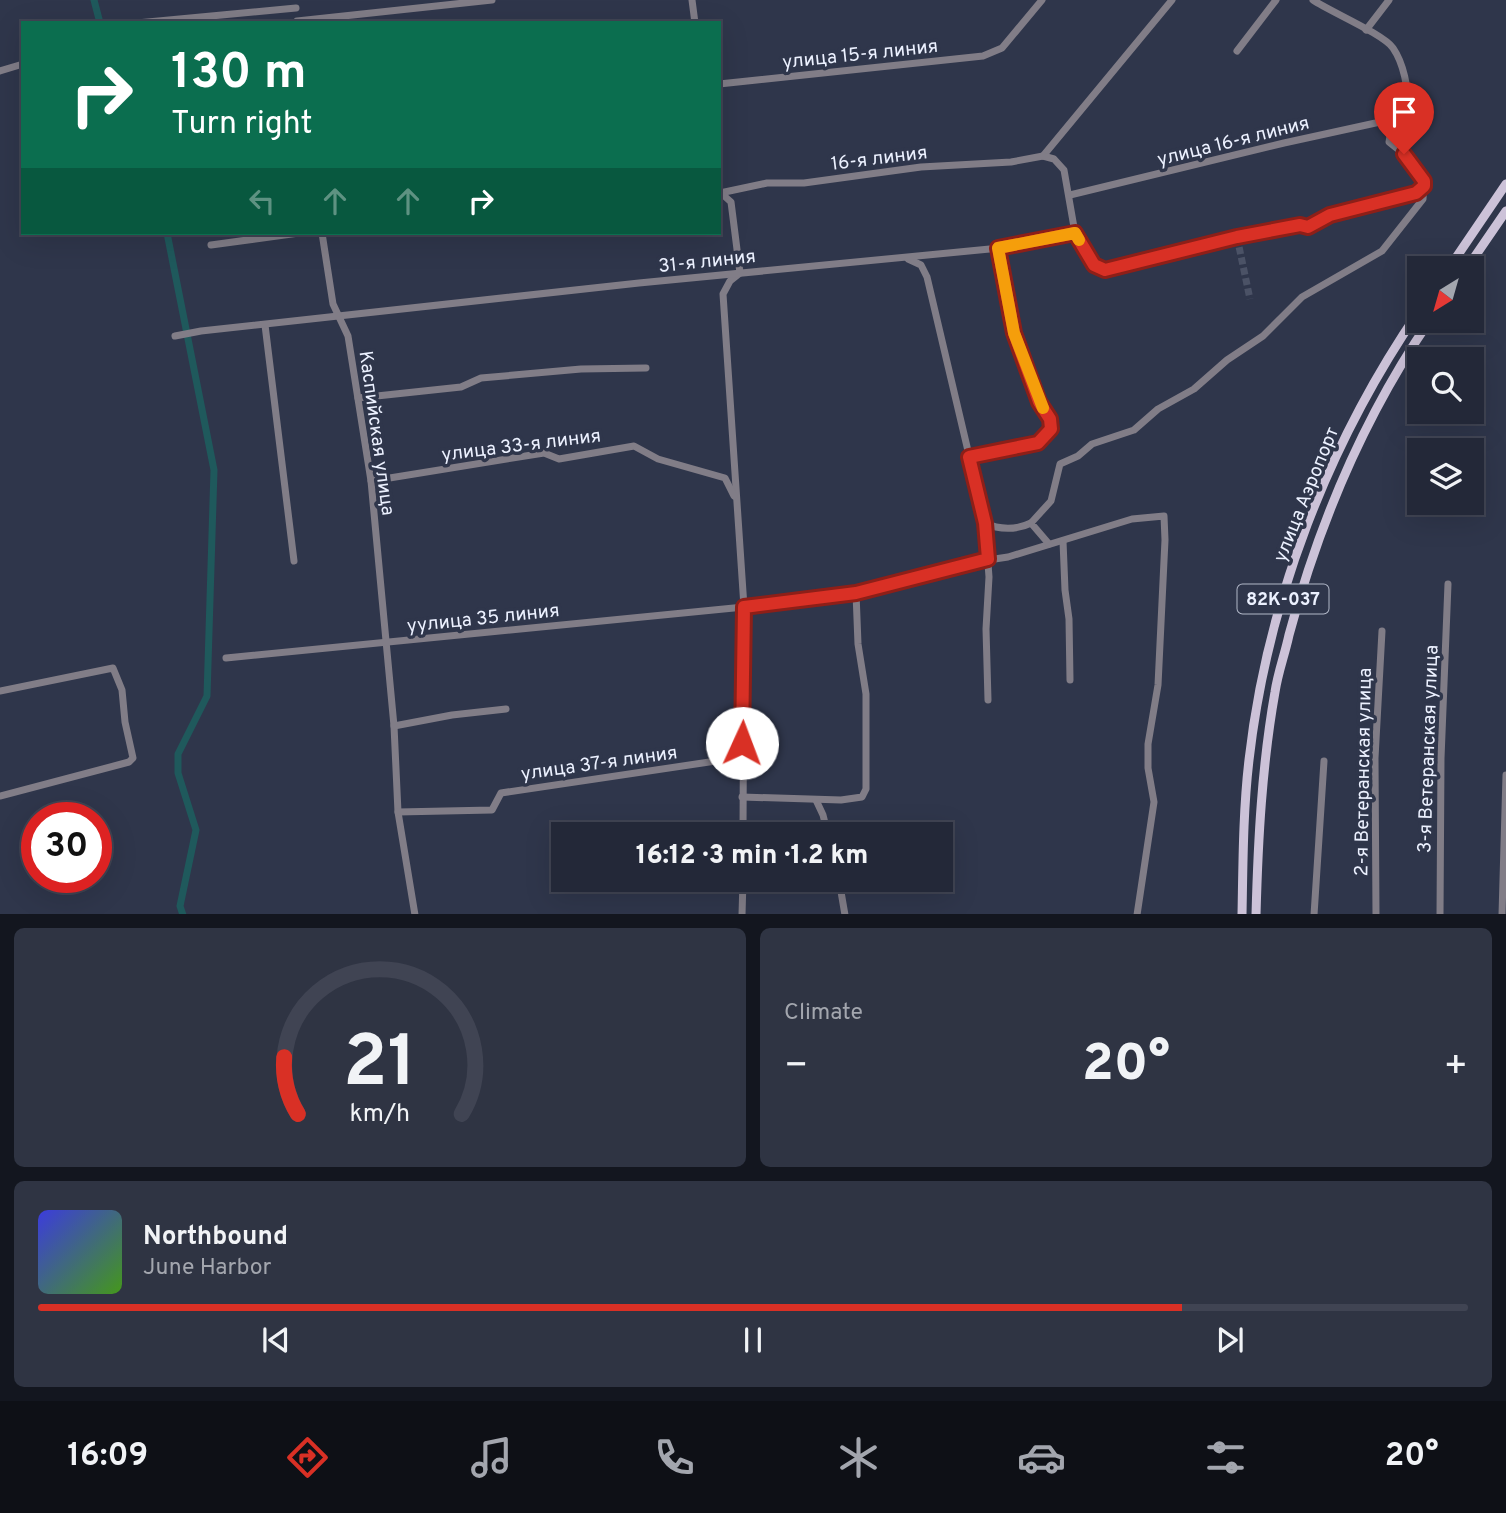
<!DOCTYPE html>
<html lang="en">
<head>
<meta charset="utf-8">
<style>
	body { margin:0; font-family:Overpass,sans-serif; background:#2f3443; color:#f1f3f6; height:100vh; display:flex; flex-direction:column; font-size:26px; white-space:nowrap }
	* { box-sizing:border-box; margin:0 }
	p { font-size:23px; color:#a3a6ae }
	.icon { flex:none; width:38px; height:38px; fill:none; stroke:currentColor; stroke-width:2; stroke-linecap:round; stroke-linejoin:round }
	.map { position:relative; height:914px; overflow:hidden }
	.details { display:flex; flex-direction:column; gap:14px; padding:14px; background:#13161f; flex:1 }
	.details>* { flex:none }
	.top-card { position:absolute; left:21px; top:21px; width:700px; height:214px; border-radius:0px; box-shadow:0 7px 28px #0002,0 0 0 2px #404453; background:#0b6e4f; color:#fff; overflow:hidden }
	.needle { width:46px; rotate:217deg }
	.controls { position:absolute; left:1407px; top:256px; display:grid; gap:14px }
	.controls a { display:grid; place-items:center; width:77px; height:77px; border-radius:0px; background:#232838; box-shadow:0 7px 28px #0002,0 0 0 2px #404453; font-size:35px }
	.speed { position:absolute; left:21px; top:802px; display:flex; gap:14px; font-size:35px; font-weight:700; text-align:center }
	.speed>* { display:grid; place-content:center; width:91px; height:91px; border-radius:50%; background:#232838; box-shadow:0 7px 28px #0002,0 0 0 2px #404453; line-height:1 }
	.speed .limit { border:10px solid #d22; background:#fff; color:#111 }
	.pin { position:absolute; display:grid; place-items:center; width:60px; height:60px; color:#fff; margin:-72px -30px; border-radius:50% 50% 50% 0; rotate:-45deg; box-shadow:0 0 7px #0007 }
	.pin .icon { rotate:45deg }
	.me { position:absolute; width:77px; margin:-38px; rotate:2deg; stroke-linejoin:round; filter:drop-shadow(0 0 5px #0008) }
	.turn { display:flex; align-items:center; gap:24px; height:147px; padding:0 35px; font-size:32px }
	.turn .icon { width:91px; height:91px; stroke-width:2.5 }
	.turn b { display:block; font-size:49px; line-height:60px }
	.lanes { display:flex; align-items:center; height:66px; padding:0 35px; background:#0003; justify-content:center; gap:35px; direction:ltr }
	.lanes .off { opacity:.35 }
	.big { font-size:52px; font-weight:800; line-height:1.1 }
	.details .tile { flex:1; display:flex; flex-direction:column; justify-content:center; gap:10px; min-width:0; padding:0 24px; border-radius:10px; background:#2f3443 }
	.details .dial { align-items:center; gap:0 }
	.dial svg { height:182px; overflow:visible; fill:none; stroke:#404453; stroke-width:7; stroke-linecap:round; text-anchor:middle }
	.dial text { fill:#f1f3f6; stroke:none }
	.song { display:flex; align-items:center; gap:21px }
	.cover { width:84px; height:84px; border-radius:10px; background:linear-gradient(135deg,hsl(240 70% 55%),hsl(100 70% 35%)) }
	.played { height:7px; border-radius:4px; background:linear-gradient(90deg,#d93025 80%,#404453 80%) }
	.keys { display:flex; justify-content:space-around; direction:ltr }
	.heat { display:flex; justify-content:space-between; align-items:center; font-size:38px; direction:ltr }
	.details .tiles { flex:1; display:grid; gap:14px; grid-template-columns:1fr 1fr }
	.tile:last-child { grid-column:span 2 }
	.trip { position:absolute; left:551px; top:822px; width:402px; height:70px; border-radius:0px; background:#232838; box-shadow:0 7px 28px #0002,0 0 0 2px #404453; font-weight:800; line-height:70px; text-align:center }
	.tab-bar { display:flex; height:112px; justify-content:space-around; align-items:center; background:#0e1016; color:#a3a6ae }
	.tab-bar .icon { width:49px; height:49px }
	.tab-bar .selected { color:#d93025 }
	.tab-bar b { font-size:32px; color:#f1f3f6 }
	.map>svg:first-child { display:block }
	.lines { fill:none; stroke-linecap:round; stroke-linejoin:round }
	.canal { stroke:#1f595c; stroke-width:7 }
	.minor-tunnel { stroke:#4b5266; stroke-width:7; stroke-dasharray:7 3.5; stroke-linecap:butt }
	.minor { stroke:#817d87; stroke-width:7 }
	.major { stroke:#ccc2d8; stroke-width:9 }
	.route-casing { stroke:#8d1f18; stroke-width:18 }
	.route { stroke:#d93025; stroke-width:12 }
	.slow { stroke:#f59e0b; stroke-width:12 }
	.labels { text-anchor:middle; stroke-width:7; stroke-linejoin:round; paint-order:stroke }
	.shield { fill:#2f364b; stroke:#b3b9c9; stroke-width:2 }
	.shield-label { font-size:18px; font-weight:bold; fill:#ecf1ff }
	.street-label { font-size:19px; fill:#ecf1ff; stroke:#2f364b }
</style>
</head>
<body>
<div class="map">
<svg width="1506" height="915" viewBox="0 0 1506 915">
	<rect width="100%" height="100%" fill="#2f364b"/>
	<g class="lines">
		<g class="canal">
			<polyline points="94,0 100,23"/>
			<polyline points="167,233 214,470 207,696 178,754 178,773 196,830 180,906 183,915"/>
		</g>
		<polyline class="minor-tunnel" points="1237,237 1250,299"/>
		<g class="minor">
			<polyline points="692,0 695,23"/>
			<polyline points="297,21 492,0"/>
			<polyline points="137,23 296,8"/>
			<polyline points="1366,30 1389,0"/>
			<polyline points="1237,51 1276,0"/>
			<polyline points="0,71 23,64"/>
			<polyline points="719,84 983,56 1002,48 1042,0"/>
			<polyline points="1043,156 1172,0"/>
			<path d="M720 193 767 183H804L921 167 1011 162 1043 156 1054 159 1064 170 1075 233 1094 265 1105 270 1237 237 1300 225C1313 228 1319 221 1330 215 1358 200 1401 207 1424 186"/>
			<polyline points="721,193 731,202 740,273 730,281 723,294 744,607 856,593 988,560 1008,557 1132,519 1164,516 1165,540 1158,685 1148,744 1148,768 1154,802 1137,915"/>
			<polyline points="1070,195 1284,143 1403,117"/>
			<polyline points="322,233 333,304 348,336 371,481 394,726 398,812 415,915"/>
			<polyline points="211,245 299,233"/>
			<path d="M908 259 921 265 927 277 985 523C999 530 1017 530 1031 523"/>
			<polyline points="265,325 294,561"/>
			<polyline points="175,336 201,331 639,283 1000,248 1075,233"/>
			<polyline points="358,398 461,387 481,378 581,369 646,368"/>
			<polyline points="969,457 1038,443 1051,429 1050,419 1039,402 1014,333 998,248"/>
			<polyline points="371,481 544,453 559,459 634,446 658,459 725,478 734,496"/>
			<polyline points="985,523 989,577 986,629 988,700"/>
			<polyline points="1063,541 1065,590 1069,619 1070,680"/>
			<path d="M1049 544 1031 523 1051 501 1060 464 1078 456 1092 444 1134 430 1158 409 1194 389 1227 360 1263 336 1302 297 1382 251 1423 199 1424 181 1404 154 1389 142 1390 136 1408 107C1408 88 1404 64 1393 48 1383 34 1331 12 1313 0"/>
			<polyline points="226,658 744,607 743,835"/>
			<polyline points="0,691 113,668 122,690 125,722 133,758 129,762 0,796"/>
			<polyline points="394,726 452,715 506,709"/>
			<polyline points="742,797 841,800 862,797 866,789 866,694 858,644 856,593"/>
			<polyline points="816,800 823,815 828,835"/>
			<polyline points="398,812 492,810 501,793 743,757"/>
			<polyline points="839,880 845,915"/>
			<polyline points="742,915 743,880"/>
			<polyline points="1314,915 1324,761"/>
			<polyline points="1376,915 1375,758 1382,631"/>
			<polyline points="1440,915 1441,758 1448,584"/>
			<polyline points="1502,915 1506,775"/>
		</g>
		<g class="major">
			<polyline points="1449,268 1506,184"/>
			<polyline points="1467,268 1506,211"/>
			<path d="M1242 915C1243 863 1243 811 1249 760 1267 601 1329 442 1419 311"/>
			<path d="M1256 915C1258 840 1262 765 1275 692 1278 672 1285 654 1289 635 1319 523 1365 415 1430 320"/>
		</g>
	</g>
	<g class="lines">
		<g class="route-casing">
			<polyline id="route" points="742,743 744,607 856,593 988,559 985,523 969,457 1038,443 1051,429 1050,419 1039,402 1014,333 998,248 1075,233 1094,265 1105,270 1237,237 1300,225 1308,227 1330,215 1416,193 1424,186 1424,181 1404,154"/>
		</g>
		<use href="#route" class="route"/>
		<polyline class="slow" points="1043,408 1014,333 998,248 1075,233 1079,240"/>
	</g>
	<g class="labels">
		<rect class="shield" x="1237.5" y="584.5" width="91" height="29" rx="5"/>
		<g class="shield-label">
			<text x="1283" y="605">82К-037</text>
		</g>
		<g class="street-label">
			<text transform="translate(860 53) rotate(-6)" y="7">улица 15-я линия</text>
			<text transform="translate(1233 140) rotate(-14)" y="7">улица 16-я линия</text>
			<text transform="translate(879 157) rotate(-7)" y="7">16-я линия</text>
			<text transform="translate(707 260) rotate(-6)" y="7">31-я линия</text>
			<text transform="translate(378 433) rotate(82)" y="7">Каспийская улица</text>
			<text transform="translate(521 444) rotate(-7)" y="7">улица 33-я линия</text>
			<text transform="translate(1305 494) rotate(-68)" y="7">улица Аэропорт</text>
			<text transform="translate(483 617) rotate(-6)" y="7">уулица 35 линия</text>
			<text transform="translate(1427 749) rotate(-88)" y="7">3-я Ветеранская улица</text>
			<text transform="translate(599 762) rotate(-8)" y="7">улица 37-я линия</text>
			<text transform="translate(1362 772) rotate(-89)" y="7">2-я Ветеранская улица</text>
		</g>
	</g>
</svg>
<div class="controls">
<a><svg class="needle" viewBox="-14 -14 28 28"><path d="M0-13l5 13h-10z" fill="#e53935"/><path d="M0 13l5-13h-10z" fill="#a3a6ae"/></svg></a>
<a><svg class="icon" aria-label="search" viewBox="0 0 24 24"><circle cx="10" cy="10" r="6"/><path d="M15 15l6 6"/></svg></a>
<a><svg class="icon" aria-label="layers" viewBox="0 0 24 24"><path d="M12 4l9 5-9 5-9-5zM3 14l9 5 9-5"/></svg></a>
</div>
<div class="speed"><div class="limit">30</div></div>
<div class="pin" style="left:1404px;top:154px;background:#d93025"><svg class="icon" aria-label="arrive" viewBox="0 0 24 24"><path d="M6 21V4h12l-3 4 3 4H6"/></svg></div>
<svg class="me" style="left:742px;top:743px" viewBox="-20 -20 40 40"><circle r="19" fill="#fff"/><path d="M0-13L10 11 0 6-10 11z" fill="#d93025"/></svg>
<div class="trip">16:12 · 3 min · 1.2 km</div>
<div class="top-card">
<div class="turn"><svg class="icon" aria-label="right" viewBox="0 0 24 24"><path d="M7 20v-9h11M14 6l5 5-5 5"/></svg><div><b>130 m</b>Turn right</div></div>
<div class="lanes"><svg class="icon off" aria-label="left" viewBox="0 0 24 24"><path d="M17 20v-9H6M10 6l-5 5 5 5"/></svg><svg class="icon off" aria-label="ahead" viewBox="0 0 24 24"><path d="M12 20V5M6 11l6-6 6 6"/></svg><svg class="icon off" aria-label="ahead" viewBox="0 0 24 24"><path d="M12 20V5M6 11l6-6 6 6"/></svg><svg class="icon" aria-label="right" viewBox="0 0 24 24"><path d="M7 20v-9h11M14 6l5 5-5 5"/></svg></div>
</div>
</div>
<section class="details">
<div class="tiles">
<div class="tile dial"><svg viewBox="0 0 100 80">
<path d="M14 69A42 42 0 1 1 86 69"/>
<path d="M14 69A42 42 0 0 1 8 44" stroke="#d93025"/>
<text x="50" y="56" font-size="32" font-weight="700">21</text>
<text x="50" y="72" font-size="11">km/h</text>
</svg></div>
<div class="tile"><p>Climate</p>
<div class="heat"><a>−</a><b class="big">20°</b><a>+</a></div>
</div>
<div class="tile">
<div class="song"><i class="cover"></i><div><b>Northbound</b><p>June Harbor</p></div></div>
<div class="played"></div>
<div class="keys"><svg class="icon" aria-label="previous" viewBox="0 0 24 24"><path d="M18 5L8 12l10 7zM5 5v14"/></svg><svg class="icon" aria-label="pause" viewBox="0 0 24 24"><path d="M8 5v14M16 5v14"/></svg><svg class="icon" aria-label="next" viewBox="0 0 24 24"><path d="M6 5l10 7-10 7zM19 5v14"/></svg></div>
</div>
</div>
</section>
<nav class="tab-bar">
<b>16:09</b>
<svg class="icon selected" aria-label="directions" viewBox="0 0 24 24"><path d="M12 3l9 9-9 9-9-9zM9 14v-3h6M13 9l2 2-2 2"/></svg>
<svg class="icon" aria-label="music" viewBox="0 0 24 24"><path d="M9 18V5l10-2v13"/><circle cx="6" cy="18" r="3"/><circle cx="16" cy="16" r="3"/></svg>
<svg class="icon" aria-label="phone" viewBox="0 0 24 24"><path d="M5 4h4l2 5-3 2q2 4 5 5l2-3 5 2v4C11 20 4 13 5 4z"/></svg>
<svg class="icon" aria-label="climate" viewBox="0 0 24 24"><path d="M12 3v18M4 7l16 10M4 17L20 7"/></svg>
<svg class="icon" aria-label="car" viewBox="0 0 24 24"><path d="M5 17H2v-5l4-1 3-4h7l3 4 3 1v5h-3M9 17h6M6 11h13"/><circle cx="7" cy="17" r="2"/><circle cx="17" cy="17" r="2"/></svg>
<svg class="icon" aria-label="filters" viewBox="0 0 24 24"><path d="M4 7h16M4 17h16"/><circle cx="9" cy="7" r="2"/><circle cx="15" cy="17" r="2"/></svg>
<b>20°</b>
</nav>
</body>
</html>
